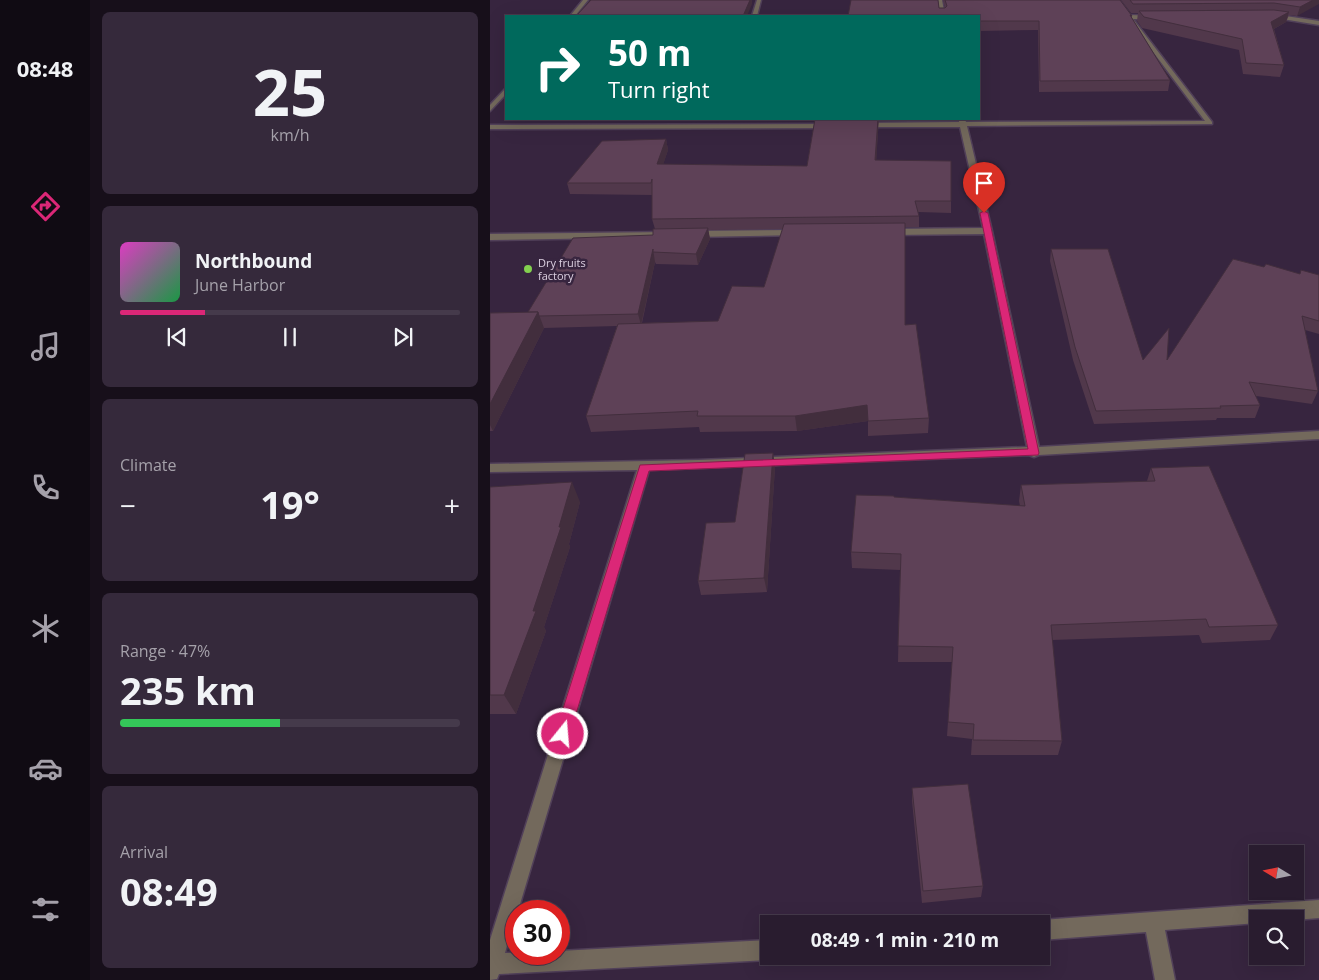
<!DOCTYPE html>
<html lang="en">
<head>
<meta charset="utf-8">
<style>
	body { margin:0; font-family:"Open Sans",sans-serif; background:#35293b; color:#f1f3f6; height:100vh; display:flex; flex-direction:column; font-size:19px; white-space:nowrap }
	* { box-sizing:border-box; margin:0 }
	p { font-size:16px; color:#a5a1aa }
	.icon { flex:none; width:28px; height:28px; fill:none; stroke:currentColor; stroke-width:2; stroke-linecap:round; stroke-linejoin:round }
	.map { position:relative; flex:1; overflow:hidden }
	.details { display:flex; flex-direction:column; gap:12px; padding:12px; background:#170f1a; width:400px }
	.details>* { flex:none }
	.banner { position:absolute; left:15px; top:15px; width:475px; height:105px; border-radius:0px; box-shadow:0 5px 20px #0002,0 0 0 1px #453a4b; background:#00695c; color:#fff; overflow:hidden }
	.needle { width:32px; rotate:280deg }
	.controls { position:absolute; left:759px; top:845px; display:grid; gap:10px }
	.controls a { display:grid; place-items:center; width:55px; height:55px; border-radius:0px; background:#291c2f; box-shadow:0 5px 20px #0002,0 0 0 1px #453a4b; font-size:25px }
	.speed { position:absolute; left:15px; top:900px; display:flex; gap:10px; font-size:25px; font-weight:700; text-align:center }
	.speed>* { display:grid; place-content:center; width:65px; height:65px; border-radius:50%; background:#291c2f; box-shadow:0 5px 20px #0002,0 0 0 1px #453a4b; line-height:1 }
	.speed .limit { border:8px solid #d22; background:#fff; color:#111 }
	.pin { position:absolute; display:grid; place-items:center; width:42px; height:42px; color:#fff; margin:-51px -21px; border-radius:50% 50% 50% 0; rotate:-45deg; box-shadow:0 0 5px #0007 }
	.pin .icon { rotate:45deg }
	.me { position:absolute; width:55px; margin:-28px; rotate:17deg; stroke-linejoin:round; filter:drop-shadow(0 0 4px #0008) }
	.turn { display:flex; align-items:center; gap:18px; height:105px; padding:0 20px; font-size:22px }
	.turn .icon { width:65px; height:65px; stroke-width:2.5 }
	.turn b { display:block; font-size:35px; line-height:42px }
	.big { font-size:38px; font-weight:700; line-height:1.1 }
	.details .tile { flex:1; display:flex; flex-direction:column; justify-content:center; gap:8px; min-width:0; padding:0 18px; border-radius:8px; background:#35293b }
	.details .dial { align-items:center; gap:0 }
	.dial b { font-size:65px; line-height:1 }
	.song { display:flex; align-items:center; gap:15px }
	.cover { width:60px; height:60px; border-radius:8px; background:linear-gradient(135deg,hsl(310 70% 55%),hsl(140 70% 35%)) }
	.played { height:5px; border-radius:2px; background:linear-gradient(90deg,#db2777 25%,#453a4b 25%) }
	.keys { display:flex; justify-content:space-around; direction:ltr }
	.heat { display:flex; justify-content:space-between; align-items:center; font-size:28px; direction:ltr }
	.charge { height:8px; border-radius:4px; background:linear-gradient(90deg,#34c759 47%,#453a4b 0) }
	.trip { position:absolute; left:270px; top:915px; width:290px; height:50px; border-radius:0px; background:#291c2f; box-shadow:0 5px 20px #0002,0 0 0 1px #453a4b; font-weight:700; line-height:50px; text-align:center }
	main { display:flex; flex:1; min-height:0 }
	.dock { display:flex; flex-direction:column; width:90px; justify-content:space-around; align-items:center; background:#100b13; color:#a5a1aa }
	.dock .icon { width:35px; height:35px }
	.dock .on { color:#db2777 }
	.dock b { font-size:22px; color:#f1f3f6 }
	.map>svg:first-child { display:block }
	.lines { fill:none; stroke-linecap:round; stroke-linejoin:round }
	.minor-casing { stroke:#514059; stroke-width:3 }
	.minor { fill:#73695c; fill-rule:evenodd }
	.wall { fill:#51384b; fill-rule:evenodd }
	.shaded-wall { fill:#422e3d }
	.building { fill:#5e4157; stroke:#422e3d }
	.route { fill:#db2777; stroke:#8e194d }
	.poi-dot { fill:#83d04f; stroke:#37253f; stroke-width:2 }
	.labels { text-anchor:middle; stroke-width:5; stroke-linejoin:round; paint-order:stroke }
	.far-poi-label { font-size:11px; fill:#dcd0e1; stroke:#37253f; text-anchor:start }
</style>
</head>
<body>
<main>
<nav class="dock">
<b>08:48</b>
<svg class="icon on" aria-label="directions" viewBox="0 0 24 24"><path d="M12 3l9 9-9 9-9-9zM9 14v-3h6M13 9l2 2-2 2"/></svg>
<svg class="icon" aria-label="music" viewBox="0 0 24 24"><path d="M9 18V5l10-2v13"/><circle cx="6" cy="18" r="3"/><circle cx="16" cy="16" r="3"/></svg>
<svg class="icon" aria-label="phone" viewBox="0 0 24 24"><path d="M5 4h4l2 5-3 2q2 4 5 5l2-3 5 2v4C11 20 4 13 5 4z"/></svg>
<svg class="icon" aria-label="climate" viewBox="0 0 24 24"><path d="M12 3v18M4 7l16 10M4 17L20 7"/></svg>
<svg class="icon" aria-label="car" viewBox="0 0 24 24"><path d="M5 17H2v-5l4-1 3-4h7l3 4 3 1v5h-3M9 17h6M6 11h13"/><circle cx="7" cy="17" r="2"/><circle cx="17" cy="17" r="2"/></svg>
<svg class="icon" aria-label="filters" viewBox="0 0 24 24"><path d="M4 7h16M4 17h16"/><circle cx="9" cy="7" r="2"/><circle cx="15" cy="17" r="2"/></svg>
</nav>
<section class="details">
<div class="tile dial"><b>25</b><p>km/h</p></div>
<div class="tile">
<div class="song"><i class="cover"></i><div><b>Northbound</b><p>June Harbor</p></div></div>
<div class="played"></div>
<div class="keys"><svg class="icon" aria-label="previous" viewBox="0 0 24 24"><path d="M18 5L8 12l10 7zM5 5v14"/></svg><svg class="icon" aria-label="pause" viewBox="0 0 24 24"><path d="M8 5v14M16 5v14"/></svg><svg class="icon" aria-label="next" viewBox="0 0 24 24"><path d="M6 5l10 7-10 7zM19 5v14"/></svg></div>
</div>
<div class="tile"><p>Climate</p>
<div class="heat"><a>−</a><b class="big">19°</b><a>+</a></div>
</div>
<div class="tile"><p>Range · 47%</p><b class="big">235 km</b><div class="charge"></div></div>
<div class="tile"><p>Arrival</p><b class="big">08:49</b></div>
</section>
<div class="map">
<svg width="829" height="980" viewBox="0 0 829 980">
	<rect width="100%" height="100%" fill="#37253f"/>
	<g class="lines">
		<g class="minor-casing">
			<g id="minor">
				<polygon points="93,0 98,0 85,16 80,16"/>
				<polygon points="267,0 271,0 267,16 262,16"/>
				<polygon points="448,0 452,0 455,16 450,16"/>
				<polygon points="624,0 629,0 640,15 667,16 665,19 643,19 722,122 722,124 477,126 502,231 549,447 829,431 829,439 549,455 544,457 539,455 159,470 28,911 26,911 15,953 69,954 69,951 279,940 279,956 286,956 279,960 9,974 7,979 0,980 0,940 147,470 0,472 0,464 208,460 537,447 494,234 400,235 396,232 400,229 493,228 470,127 372,127 369,125 372,123 469,122 469,119 475,119 476,122 715,121"/>
				<polygon points="782,14 829,21 829,25 780,17"/>
				<polygon points="16,88 16,94 0,111 0,105"/>
				<polygon points="0,125 340,124 343,126 340,128 0,129"/>
				<polygon points="307,230 311,233 310,235 202,237 198,234 202,231"/>
				<polygon points="180,232 184,235 183,237 0,240 0,234"/>
				<polygon points="829,900 829,918 805,920 805,919 768,919 768,923 675,930 685,980 665,980 656,932 551,940 551,924 544,924 551,920"/>
			</g>
		</g>
		<use href="#minor" class="minor"/>
	</g>
	<g class="wall">
		<polygon points="453,0 630,0 642,16 642,18 680,80 678,91 549,92 548,30 489,31 489,16 449,8 455,8"/>
		<polygon points="631,0 829,0 807,16 799,15 796,22 784,29 794,65 790,77 753,74 749,50 652,28 647,21 648,13 641,13"/>
		<path d="M325 119H389L386 160 461 201V213L428 212 429 216V227H415V325L439 418 438 433 378 436V421L307 431 210 432 209 427 101 432 96 416 127 326 54 328 3 431H0V313L38 312 163 235 165 229 162 219V195L80 194 77 183 176 139 178 150 173 164 317 166ZM293 229 274 287 228 321 152 323 165 262 166 264 208 265 220 239 218 230Z"/>
		<polygon points="561,249 653,360 677,360 774,267 810,274 829,275 829,334 815,330 828,391 822,404 766,396 770,405 765,418 727,418 726,420 604,424 583,360 560,261"/>
		<polygon points="283,453 285,467 277,592 211,595 208,581 245,522"/>
		<polygon points="661,468 788,625 780,640 712,643 709,635 562,640 572,741 568,755 481,755 482,739 457,736 462,662 408,662 410,570 362,568 361,552 404,497 530,506 529,501 531,485 657,481"/>
		<polygon points="0,487 90,502 79,544 80,547 54,627 56,631 26,714 0,714"/>
		<polygon points="422,788 493,886 491,897 432,903 422,801"/>
	</g>
	<g class="shaded-wall">
		<polygon points="260,0 262,0 262,4 257,16 253,16"/>
		<polygon points="823,0 829,0 829,4 807,16 810,7"/>
		<polygon points="799,12 796,22 778,32 781,22"/>
		<polygon points="388,119 388,128 386,171 385,160"/>
		<polygon points="176,139 178,150 170,175 167,164"/>
		<polygon points="218,228 220,239 208,265 206,254"/>
		<polygon points="163,249 165,262 151,325 148,314"/>
		<polygon points="48,312 54,328 3,431 0,425 0,404"/>
		<polygon points="377,405 378,421 307,431 305,416"/>
		<polygon points="283,453 285,467 277,592 274,578"/>
		<polygon points="82,482 90,502 79,544 80,547 54,627 56,631 26,714 14,695 43,611"/>
	</g>
	<g class="building">
		<polygon points="101,0 260,0 253,16 86,16"/>
		<polygon points="361,0 448,0 449,8 455,8 457,6 455,0 630,0 642,16 640,15 680,80 550,81 549,21 489,21 489,16 358,16"/>
		<polygon points="640,0 823,0 810,7 784,3 643,4"/>
		<polygon points="784,10 799,12 781,22 794,65 756,63 752,39 654,17 649,11"/>
		<polygon points="325,119 388,119 385,160 461,161 461,201 425,201 429,216 162,219 162,179 161,183 77,183 112,141 176,139 167,164 317,166"/>
		<polygon points="415,223 415,325 426,324 439,418 378,421 377,405 305,416 207,416 208,411 96,416 128,324 228,321 242,286 274,287 294,224"/>
		<polygon points="218,228 206,254 163,252 163,249 148,314 49,316 48,312 38,312 83,238 163,235 163,229"/>
		<polygon points="561,249 618,249 653,360 679,328 677,360 743,259 774,267 776,264 810,274 811,270 829,275 829,321 812,316 828,391 759,382 770,405 730,406 731,408 606,411 585,347"/>
		<polygon points="48,312 0,404 0,313"/>
		<polygon points="283,453 274,578 208,581 216,523 245,522 255,454"/>
		<polygon points="719,466 788,625 719,627 716,619 561,625 572,741 483,740 484,724 458,722 463,647 408,646 411,554 361,552 366,495 404,496 404,497 535,506 531,485 665,481 661,468"/>
		<polygon points="82,482 69,527 71,527 43,611 46,611 14,695 0,695 0,487"/>
		<polygon points="478,784 493,886 433,891 422,788"/>
	</g>
	<polygon class="route" points="494,211 498,213 549,453 548,455 159,471 80,734 78,739 73,741 68,739 65,734 150,465 538,449 490,213"/>
	<circle class="poi-dot" cx="38" cy="269" r="5"/>
	<g class="labels">
		<g class="far-poi-label">
			<text x="48" y="267">Dry fruits<tspan x="48" dy="13">factory</tspan></text>
		</g>
	</g>
</svg>
<div class="controls">
<a><svg class="needle" viewBox="-14 -14 28 28"><path d="M0-13l5 13h-10z" fill="#e53935"/><path d="M0 13l5-13h-10z" fill="#a5a1aa"/></svg></a>
<a><svg class="icon" aria-label="search" viewBox="0 0 24 24"><circle cx="10" cy="10" r="6"/><path d="M15 15l6 6"/></svg></a>
</div>
<div class="speed"><div class="limit">30</div></div>
<div class="pin" style="left:494px;top:213px;background:#d93025"><svg class="icon" aria-label="arrive" viewBox="0 0 24 24"><path d="M6 21V4h12l-3 4 3 4H6"/></svg></div>
<svg class="me" style="left:73px;top:734px" viewBox="-20 -20 40 40"><circle r="17" fill="#db2777" stroke="#fff" stroke-width="3"/><path d="M0-11L8 9 0 5-8 9z" fill="#fff"/></svg>
<div class="trip">08:49 · 1 min · 210 m</div>
<div class="banner">
<div class="turn"><svg class="icon" aria-label="right" viewBox="0 0 24 24"><path d="M7 20v-9h11M14 6l5 5-5 5"/></svg><div><b>50 m</b>Turn right</div></div>
</div>
</div>
</main>
</body>
</html>
